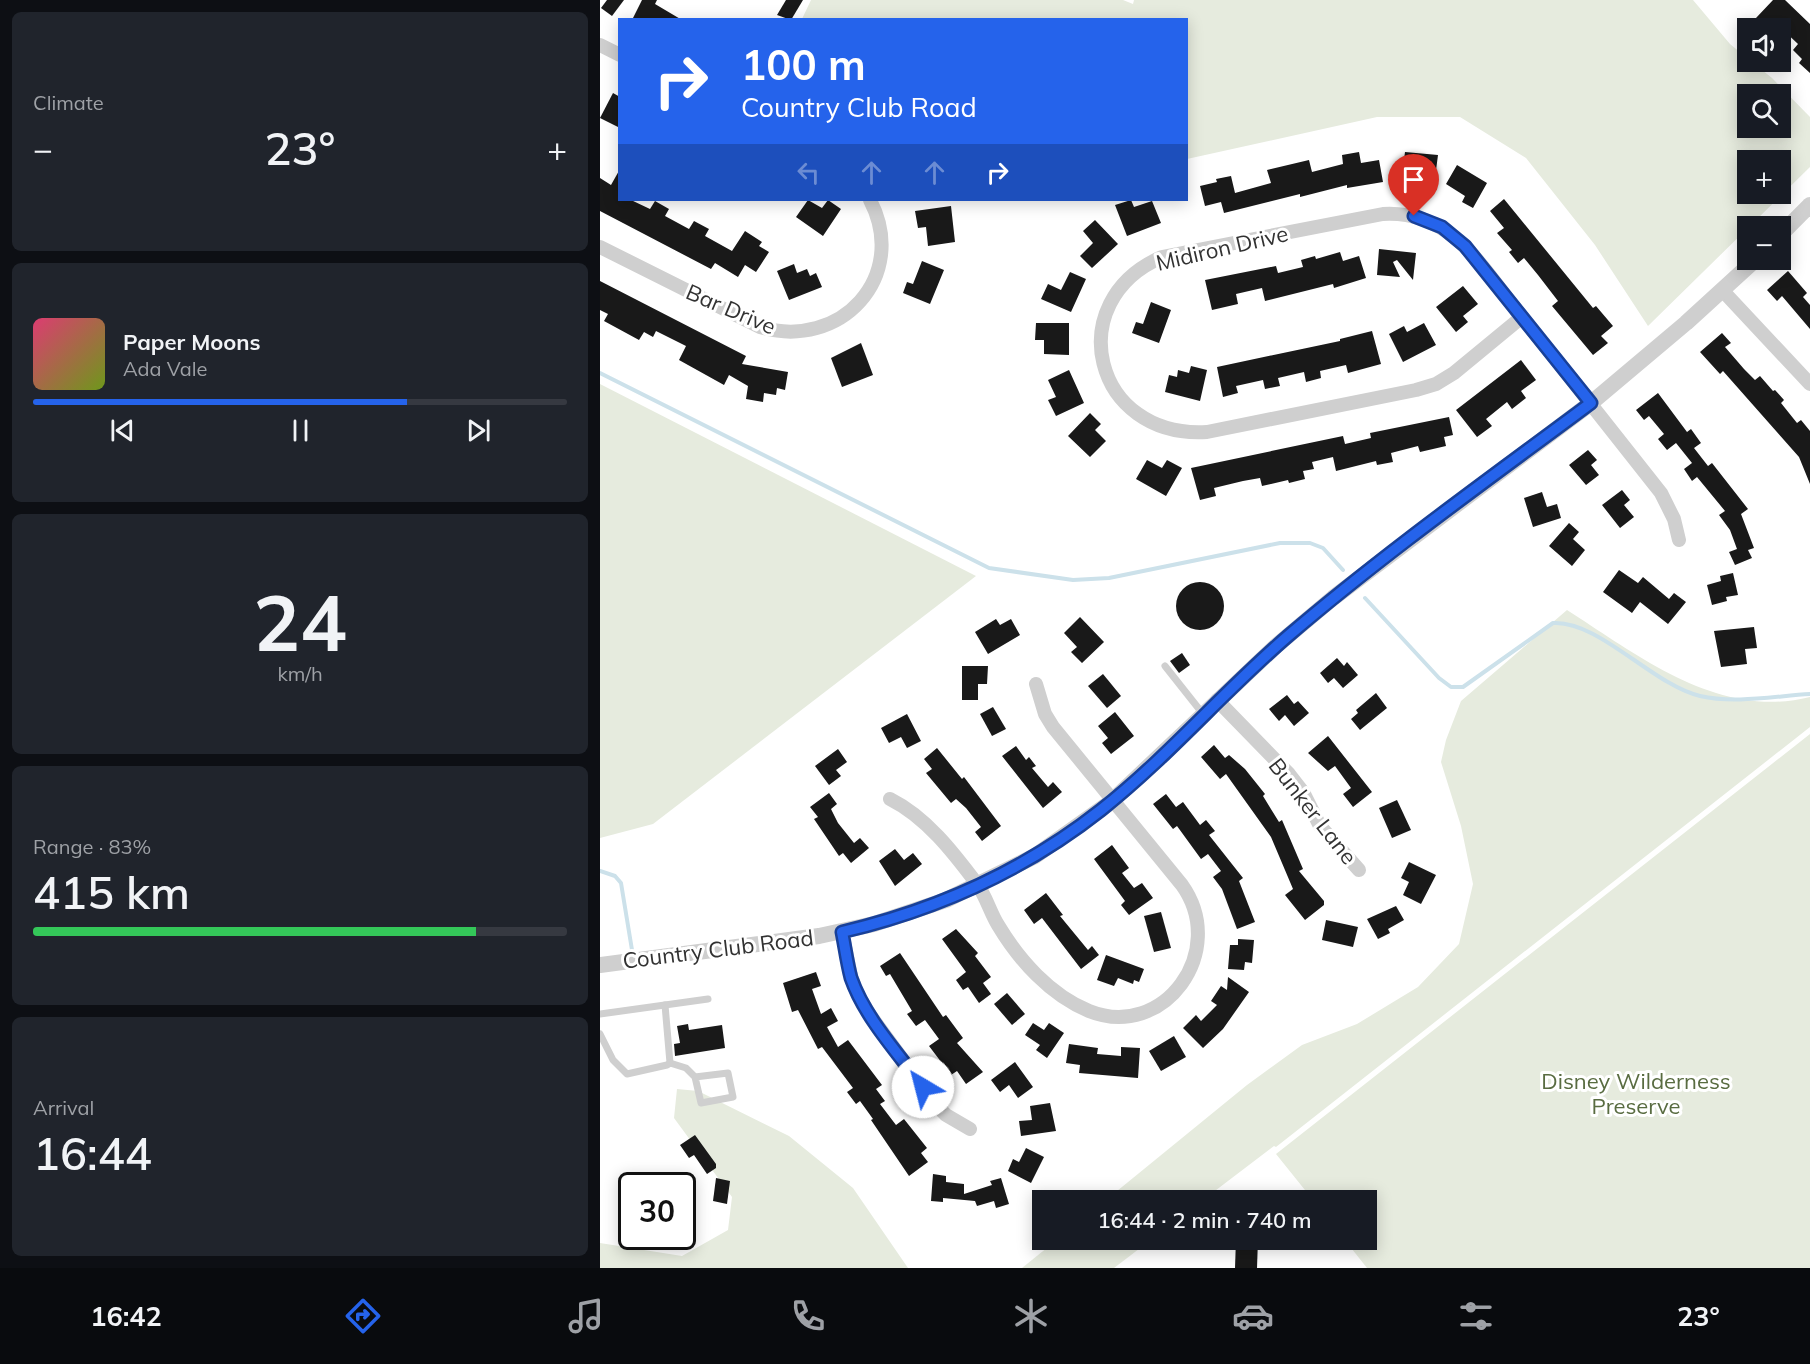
<!DOCTYPE html>
<html lang="en">
<head>
<meta charset="utf-8">
<style>
	body { margin:0; font-family:Mulish,sans-serif; background:#20242c; color:#f1f3f6; height:100vh; display:flex; flex-direction:column; font-size:22px; white-space:nowrap }
	* { box-sizing:border-box; margin:0 }
	p { font-size:20px; color:#9ea1a6 }
	.icon { flex:none; width:33px; height:33px; fill:none; stroke:currentColor; stroke-width:2; stroke-linecap:round; stroke-linejoin:round }
	.map { position:relative; flex:1; overflow:hidden }
	.sheet { display:flex; flex-direction:column; gap:12px; padding:12px; background:#0d0f14; width:600px }
	.sheet>* { flex:none }
	.banner { position:absolute; left:18px; top:18px; width:570px; height:183px; border-radius:0px; box-shadow:0 3px 15px #0003; background:#2563eb; color:#fff; overflow:hidden }
	.fabs { position:absolute; left:1137px; top:18px; display:grid; gap:12px }
	.fabs a { display:grid; place-items:center; width:54px; height:54px; border-radius:0px; background:#171b24; box-shadow:0 3px 15px #0003; font-size:30px }
	.speed { position:absolute; left:18px; top:1172px; display:flex; gap:12px; font-size:30px; font-weight:700; text-align:center }
	.speed>* { display:grid; place-content:center; width:78px; height:78px; border-radius:50%; background:#171b24; box-shadow:0 3px 15px #0003; line-height:1 }
	.speed .limit { border:3px solid #111; border-radius:9px; background:#fff; color:#111 }
	.pin { position:absolute; display:grid; place-items:center; width:51px; height:51px; color:#fff; margin:-62px -26px; border-radius:50% 50% 50% 0; rotate:-45deg; box-shadow:0 0 6px #0007 }
	.pin .icon { rotate:45deg }
	.me { position:absolute; width:66px; margin:-33px; rotate:323deg; stroke-linejoin:round; filter:drop-shadow(0 0 4px #0008) }
	.turn { display:flex; align-items:center; gap:21px; height:126px; padding:0 24px; font-size:27px }
	.turn .icon { width:78px; height:78px; stroke-width:2.5 }
	.turn b { display:block; font-size:42px; line-height:51px }
	.lanes { display:flex; align-items:center; height:57px; padding:0 24px; background:#0003; justify-content:center; gap:30px; direction:ltr }
	.lanes .off { opacity:.35 }
	.big { font-size:45px; font-weight:600; line-height:1.1 }
	.sheet .widget { flex:1; display:flex; flex-direction:column; justify-content:center; gap:9px; min-width:0; padding:0 21px; border-radius:9px; background:#20242c }
	.sheet .dial { align-items:center; gap:0 }
	.dial b { font-size:78px; line-height:1 }
	.song { display:flex; align-items:center; gap:18px }
	.cover { width:72px; height:72px; border-radius:9px; background:linear-gradient(135deg,hsl(340 70% 55%),hsl(80 70% 35%)) }
	.played { height:6px; border-radius:3px; background:linear-gradient(90deg,#2563eb 70%,#363941 70%) }
	.keys { display:flex; justify-content:space-around; direction:ltr }
	.heat { display:flex; justify-content:space-between; align-items:center; font-size:33px; direction:ltr }
	.charge { height:9px; border-radius:4px; background:linear-gradient(90deg,#34c759 83%,#363941 0) }
	.trip { position:absolute; left:432px; top:1190px; width:345px; height:60px; border-radius:0px; background:#171b24; box-shadow:0 3px 15px #0003; font-weight:600; line-height:60px; text-align:center }
	.menu { display:flex; height:96px; justify-content:space-around; align-items:center; background:#090b0e; color:#9ea1a6 }
	.menu .icon { width:42px; height:42px }
	.menu .current { color:#2563eb }
	.menu b { font-size:27px; color:#f1f3f6 }
	main { display:flex; flex:1; min-height:0 }
	.map>svg:first-child { display:block }
	.green { fill:#e6ebde; fill-rule:evenodd }
	.lines { fill:none; stroke-linecap:round; stroke-linejoin:round }
	.stream { stroke:#cce1ea; stroke-width:4 }
	.building { fill:#191919 }
	.service { stroke:#cfcfcf; stroke-width:7 }
	.minor { stroke:#cfcfcf; stroke-width:14 }
	.tertiary { stroke:#cfcfcf; stroke-width:16 }
	.route-casing { stroke:#184099; stroke-width:15 }
	.route { stroke:#2563eb; stroke-width:10 }
	.labels { text-anchor:middle; stroke-width:6; stroke-linejoin:round; paint-order:stroke }
	.street-label { font-size:22px; fill:#323232; stroke:#fff }
	.park-label { font-size:22px; fill:#596c41; stroke:#fff }
</style>
</head>
<body>
<main>
<section class="sheet">
<div class="widget"><p>Climate</p>
<div class="heat"><a>−</a><b class="big">23°</b><a>+</a></div>
</div>
<div class="widget">
<div class="song"><i class="cover"></i><div><b>Paper Moons</b><p>Ada Vale</p></div></div>
<div class="played"></div>
<div class="keys"><svg class="icon" aria-label="previous" viewBox="0 0 24 24"><path d="M18 5L8 12l10 7zM5 5v14"/></svg><svg class="icon" aria-label="pause" viewBox="0 0 24 24"><path d="M8 5v14M16 5v14"/></svg><svg class="icon" aria-label="next" viewBox="0 0 24 24"><path d="M6 5l10 7-10 7zM19 5v14"/></svg></div>
</div>
<div class="widget dial"><b>24</b><p>km/h</p></div>
<div class="widget"><p>Range · 83%</p><b class="big">415 km</b><div class="charge"></div></div>
<div class="widget"><p>Arrival</p><b class="big">16:44</b></div>
</section>
<div class="map">
<svg width="1210" height="1268" viewBox="0 0 1210 1268">
	<rect width="100%" height="100%" fill="#fff"/>
	<g class="green">
		<path d="M211 0H523L533 4 534 0H1093L1130 44 1147 58 1148 62H1152L1172 78 1210 117V167L1048 326 995 245 926 158 860 117H777L587 159 586 20 202 19ZM1180 94V128H1148V94ZM1180 160V194H1148V160Z"/>
		<polygon points="0,384 376,576 53,824 0,838"/>
		<path d="M967 610C1039 656 1119 720 1210 697V727L676 1147 674 1146 603 1200H506L647 1085 702 1045 757 1024 818 987 859 944 873 884 861 826 841 762 846 740 861 701Z"/>
		<polygon points="1210,734 1210,1268 767,1268 744,1239 766,1239 766,1200 713,1200 676,1154"/>
		<polygon points="77,1089 98,1091 189,1136 253,1188 308,1268 0,1268 0,1243 82,1256 128,1230 132,1197 74,1118"/>
		<polygon points="458,1239 552,1239 514,1268 422,1268"/>
	</g>
	<g class="lines">
		<g class="stream">
			<polyline points="0,373 389,568 473,580 509,578 680,543 710,543 723,548 743,570"/>
			<path d="M765 598 839 678 851 687H863L953 623C998 620 1053 685 1100 696 1135 704 1175 696 1210 694"/>
			<polyline points="0,871 15,876 21,883 32,950"/>
		</g>
	</g>
	<g class="building">
		<polygon points="7,0 24,0 12,16 1,8"/>
		<polygon points="42,0 57,0 55,4 82,20 32,20"/>
		<polygon points="186,0 203,0 191,20 177,15"/>
		<polygon points="1173,0 1185,0 1210,24 1210,73 1199,63 1202,59 1193,50 1198,44 1181,28 1167,28 1156,18"/>
		<polygon points="13,93 20,97 20,128 0,118"/>
		<polygon points="759,152 761,163 779,160 783,182 747,188 747,185 700,197 700,194 624,213 621,202 605,206 600,186 617,182 616,179 631,176 635,193 671,183 667,170 709,160 712,172 743,164 742,155"/>
		<polygon points="805,152 838,155 835,178 818,176 817,184 801,182"/>
		<polygon points="857,165 887,183 873,208 862,202 865,196 846,184"/>
		<polygon points="20,169 20,200 31,200 50,209 55,201 69,209 65,216 89,229 94,221 109,229 105,236 132,251 145,231 162,242 159,246 169,252 156,272 145,265 138,277 115,263 111,269 0,211 0,178 11,185"/>
		<polygon points="904,199 993,308 996,306 1013,326 1001,336 1008,343 993,355 952,306 958,301 938,275 924,258 918,263 909,252 912,250 897,233 904,228 890,211"/>
		<polygon points="208,200 222,208 228,200 241,209 223,236 196,217"/>
		<polygon points="531,200 534,207 552,201 561,223 527,236 515,205"/>
		<polygon points="351,206 355,242 328,246 326,227 318,228 315,211"/>
		<polygon points="495,220 518,244 492,268 480,256 493,243 483,231"/>
		<polygon points="779,249 816,253 813,280 797,260 793,262 800,277 777,275"/>
		<polygon points="740,252 743,261 759,256 766,278 734,288 733,284 665,301 662,288 636,294 638,304 612,310 605,280 676,266 678,273 703,267 701,260 715,256 716,259"/>
		<polygon points="322,261 344,270 330,304 303,293 307,282 313,284"/>
		<polygon points="194,264 197,273 207,269 210,276 216,273 222,287 189,300 177,271"/>
		<polygon points="1188,271 1207,293 1203,297 1210,305 1210,329 1182,296 1177,301 1167,290"/>
		<polygon points="470,272 486,279 471,312 441,299 448,284 461,290"/>
		<polygon points="0,281 146,356 142,364 188,372 185,390 177,388 176,395 164,393 163,402 146,399 148,386 129,375 124,385 79,360 86,346 56,331 53,337 44,332 39,340 4,321 8,314 0,310"/>
		<polygon points="863,286 878,304 863,316 868,322 856,332 836,307"/>
		<polygon points="551,302 571,310 559,343 532,333 536,322 543,324"/>
		<polygon points="436,323 469,323 469,355 444,354 444,340 435,340"/>
		<polygon points="824,323 836,345 803,362 789,334 804,326 807,332"/>
		<polygon points="772,331 781,364 748,373 746,365 720,371 721,378 706,382 704,372 678,378 680,386 665,389 663,380 636,386 638,393 623,397 617,367 740,341 740,339"/>
		<polygon points="1122,333 1131,343 1125,347 1144,369 1155,380 1160,376 1173,391 1175,390 1184,400 1181,403 1197,423 1201,420 1210,431 1210,484 1199,457 1123,371 1120,374 1100,352"/>
		<polygon points="261,343 273,375 242,387 231,358"/>
		<polygon points="921,360 936,380 921,391 926,398 912,409 907,402 886,419 892,426 877,437 856,410"/>
		<polygon points="591,366 607,370 600,401 565,392 569,375 577,377 578,370 589,373"/>
		<polygon points="469,370 484,403 456,416 448,400 456,397 448,380"/>
		<polygon points="1058,393 1087,432 1091,429 1101,443 1094,448 1108,466 1112,463 1148,509 1141,514 1154,548 1148,550 1152,558 1135,565 1129,552 1137,549 1130,530 1119,515 1125,511 1097,477 1092,481 1084,469 1092,463 1076,443 1067,450 1058,439 1064,434 1049,416 1044,420 1036,410"/>
		<polygon points="490,413 501,424 495,430 506,441 490,457 468,436"/>
		<polygon points="849,417 853,435 844,437 846,446 820,452 818,446 791,453 793,462 777,465 776,461 736,471 733,457 712,462 714,469 703,471 705,479 689,483 688,480 662,486 660,478 643,481 614,488 616,496 600,500 591,468 743,436 745,444 771,438 770,433"/>
		<polygon points="988,450 997,460 991,465 999,475 986,485 969,465"/>
		<polygon points="547,460 562,468 567,460 582,468 566,496 536,479"/>
		<polygon points="1022,490 1030,500 1024,505 1034,517 1020,528 1002,505"/>
		<polygon points="942,492 947,507 957,504 961,518 933,527 924,498"/>
		<polygon points="969,523 979,532 973,539 985,550 972,566 949,546"/>
		<polygon points="1019,570 1038,583 1043,577 1069,599 1074,593 1086,602 1068,624 1040,602 1032,613 1003,592"/>
		<polygon points="1133,573 1138,595 1126,597 1127,601 1112,605 1107,585 1121,581 1120,576"/>
		<circle cx="600" cy="606" r="24"/>
		<polygon points="480,617 504,642 482,663 471,652 477,647 464,633"/>
		<polygon points="396,619 400,625 411,619 420,635 388,654 375,632"/>
		<polygon points="1154,627 1157,648 1145,649 1147,664 1121,667 1114,631"/>
		<polygon points="582,653 590,665 579,673 570,661"/>
		<polygon points="737,658 744,666 747,662 758,675 743,688 734,678 728,683 720,673"/>
		<polygon points="362,666 388,666 387,684 378,684 378,700 362,700"/>
		<polygon points="503,674 521,696 507,708 488,686"/>
		<polygon points="776,693 787,708 760,730 751,719 758,713 756,710"/>
		<polygon points="687,695 694,704 698,701 709,713 694,726 685,715 679,721 669,709"/>
		<polygon points="393,707 406,729 392,736 380,714"/>
		<polygon points="515,712 534,736 511,754 502,743 508,738 498,726"/>
		<polygon points="307,714 321,741 307,748 301,737 289,743 281,728"/>
		<polygon points="728,736 772,792 753,807 743,794 751,788 735,766 728,771 708,753"/>
		<polygon points="614,745 625,758 629,755 645,769 665,794 663,796 679,822 682,820 703,869 699,871 724,901 724,905 705,920 685,895 693,889 671,837 626,774 620,779 601,757"/>
		<polygon points="416,746 426,760 429,757 436,766 432,768 448,787 453,782 462,792 443,808 402,756"/>
		<polygon points="337,748 362,779 364,777 401,826 382,841 375,832 381,827 366,808 356,799 351,803 326,773 332,769 324,759"/>
		<polygon points="238,749 247,762 236,770 241,776 229,785 215,766"/>
		<polygon points="229,793 237,804 231,809 238,823 254,843 260,838 269,848 251,863 243,853 239,856 214,819 218,817 210,807"/>
		<polygon points="566,794 576,807 583,802 600,825 606,820 615,831 609,835 643,878 639,881 655,922 637,929 622,889 613,877 621,871 608,854 601,859 577,826 573,829 553,804"/>
		<polygon points="797,800 811,830 792,838 779,808"/>
		<polygon points="512,845 529,868 522,873 534,888 542,883 553,898 529,915 521,905 525,901 494,859"/>
		<polygon points="295,849 304,860 313,853 322,864 295,886 279,861"/>
		<polygon points="809,862 836,875 821,904 803,895 809,882 801,878"/>
		<polygon points="446,893 463,915 460,916 488,950 492,946 499,955 481,969 442,918 434,924 424,910"/>
		<polygon points="796,906 804,920 788,929 790,933 778,939 767,919"/>
		<polygon points="561,912 571,948 554,952 544,916"/>
		<polygon points="726,920 758,927 753,947 722,940"/>
		<polygon points="356,929 378,953 375,956 391,977 383,983 391,994 379,1003 368,987 363,990 356,980 366,972 342,939"/>
		<polygon points="638,939 654,940 652,963 645,962 644,970 628,969 630,945 638,945"/>
		<polygon points="300,953 343,1017 346,1015 363,1038 357,1043 383,1072 366,1084 357,1071 351,1075 329,1046 339,1039 325,1020 316,1026 307,1014 312,1011 290,974 286,976 280,966"/>
		<polygon points="506,955 544,969 539,982 534,980 533,984 518,978 514,986 497,980"/>
		<polygon points="216,972 221,986 212,989 221,1014 231,1008 238,1021 227,1027 238,1047 248,1040 282,1085 276,1089 285,1101 280,1104 296,1125 304,1119 327,1148 321,1153 328,1162 309,1176 271,1120 273,1119 260,1101 256,1104 247,1092 253,1088 222,1047 218,1049 198,1010 192,1012 183,983"/>
		<polygon points="628,977 649,992 623,1029 603,1048 583,1028 596,1015 601,1021 617,1005 611,1001 621,986 627,990"/>
		<polygon points="407,993 425,1014 412,1025 394,1004"/>
		<polygon points="433,1023 444,1030 449,1023 464,1033 447,1058 436,1050 440,1045 425,1035"/>
		<polygon points="88,1024 89,1030 122,1025 125,1048 75,1056 74,1044 80,1043 77,1026"/>
		<polygon points="574,1036 586,1057 561,1071 549,1051"/>
		<polygon points="469,1044 498,1048 497,1054 521,1056 521,1047 540,1048 538,1078 479,1073 480,1065 466,1063"/>
		<polygon points="415,1062 433,1087 418,1098 409,1085 400,1092 391,1080"/>
		<polygon points="450,1103 456,1131 421,1136 419,1121 432,1120 430,1106"/>
		<polygon points="95,1135 116,1164 116,1168 107,1174 94,1155 89,1158 80,1145"/>
		<polygon points="426,1148 444,1157 431,1183 408,1171 413,1159 419,1162"/>
		<polygon points="333,1174 346,1176 346,1182 364,1184 364,1194 392,1185 390,1181 401,1178 409,1204 396,1208 394,1201 377,1206 375,1201 343,1198 343,1202 331,1201"/>
		<polygon points="116,1178 130,1181 127,1204 113,1201"/>
		<polygon points="636,1239 658,1239 657,1268 635,1268"/>
	</g>
	<g class="lines">
		<g class="service">
			<polyline points="565,666 603,714"/>
			<polyline points="0,1014 108,999"/>
			<polyline points="0,1034 13,1060 27,1074 67,1065 70,1063 65,1005"/>
			<polyline points="70,1063 86,1068 95,1077 128,1073 133,1097 101,1103 95,1077"/>
		</g>
		<g class="minor">
			<polyline points="0,45 20,55"/>
			<path d="M783 214C853 210 883 269 922 317L854 373 836 384 816 390 607 432C493 439 460 301 562 257Z"/>
			<path d="M0 247 160 327C240 351 310 277 270 200"/>
			<polyline points="1123,291 1210,384"/>
			<polyline points="922,317 1061,493 1074,519 1079,540"/>
			<polyline points="617,700 689,774 703,792 720,826 759,870"/>
			<path d="M290 799C326 817 353 852 377 884 386 896 390 912 398 925 419 960 450 995 489 1011 564 1041 629 951 582 885L453 727 445 714 436 684"/>
			<polyline points="242,932 251,976 257,993 270,1015 336,1105 346,1115 370,1129"/>
		</g>
		<g class="tertiary">
			<polyline points="1180,235 1210,205"/>
			<polyline points="0,965 219,936 274,924 346,900 435,856 511,802 676,646 733,598 991,403 1086,323 1155,260"/>
		</g>
	</g>
	<g class="lines">
		<g class="route-casing">
			<path id="route" d="M323 1087C298 1053 265 1018 251 978 247 963 245 947 242 932 336 910 425 870 501 810 568 757 624 691 688 636 785 553 889 479 991 403L865 246 842 227 814 216"/>
		</g>
		<use href="#route" class="route"/>
	</g>
	<g class="labels">
		<g class="street-label">
			<text transform="translate(622 248) rotate(-13)" y="8">Midiron Drive</text>
			<text transform="translate(131 309) rotate(23)" y="8">Bar Drive</text>
			<text transform="translate(713 811) rotate(52)" y="8">Bunker Lane</text>
			<text transform="translate(118 949) rotate(-7)" y="8">Country Club Road</text>
		</g>
		<g class="park-label">
			<text x="1036" y="1089">Disney Wilderness<tspan x="1036" dy="25">Preserve</tspan></text>
		</g>
	</g>
</svg>
<div class="fabs">
<a><svg class="icon" aria-label="sound" viewBox="0 0 24 24"><path d="M4 9h4l5-4v14l-5-4H4zM17 9q2 3 0 6"/></svg></a>
<a><svg class="icon" aria-label="search" viewBox="0 0 24 24"><circle cx="10" cy="10" r="6"/><path d="M15 15l6 6"/></svg></a>
<a>+</a>
<a>−</a>
</div>
<div class="speed"><div class="limit">30</div></div>
<div class="pin" style="left:814px;top:216px;background:#d93025"><svg class="icon" aria-label="arrive" viewBox="0 0 24 24"><path d="M6 21V4h12l-3 4 3 4H6"/></svg></div>
<svg class="me" style="left:323px;top:1087px" viewBox="-20 -20 40 40"><circle r="19" fill="#fff"/><path d="M0-13L10 11 0 6-10 11z" fill="#2563eb"/></svg>
<div class="trip">16:44 · 2 min · 740 m</div>
<div class="banner">
<div class="turn"><svg class="icon" aria-label="right" viewBox="0 0 24 24"><path d="M7 20v-9h11M14 6l5 5-5 5"/></svg><div><b>100 m</b>Country Club Road</div></div>
<div class="lanes"><svg class="icon off" aria-label="left" viewBox="0 0 24 24"><path d="M17 20v-9H6M10 6l-5 5 5 5"/></svg><svg class="icon off" aria-label="ahead" viewBox="0 0 24 24"><path d="M12 20V5M6 11l6-6 6 6"/></svg><svg class="icon off" aria-label="ahead" viewBox="0 0 24 24"><path d="M12 20V5M6 11l6-6 6 6"/></svg><svg class="icon" aria-label="right" viewBox="0 0 24 24"><path d="M7 20v-9h11M14 6l5 5-5 5"/></svg></div>
</div>
</div>
</main>
<nav class="menu">
<b>16:42</b>
<svg class="icon current" aria-label="directions" viewBox="0 0 24 24"><path d="M12 3l9 9-9 9-9-9zM9 14v-3h6M13 9l2 2-2 2"/></svg>
<svg class="icon" aria-label="music" viewBox="0 0 24 24"><path d="M9 18V5l10-2v13"/><circle cx="6" cy="18" r="3"/><circle cx="16" cy="16" r="3"/></svg>
<svg class="icon" aria-label="phone" viewBox="0 0 24 24"><path d="M5 4h4l2 5-3 2q2 4 5 5l2-3 5 2v4C11 20 4 13 5 4z"/></svg>
<svg class="icon" aria-label="climate" viewBox="0 0 24 24"><path d="M12 3v18M4 7l16 10M4 17L20 7"/></svg>
<svg class="icon" aria-label="car" viewBox="0 0 24 24"><path d="M5 17H2v-5l4-1 3-4h7l3 4 3 1v5h-3M9 17h6M6 11h13"/><circle cx="7" cy="17" r="2"/><circle cx="17" cy="17" r="2"/></svg>
<svg class="icon" aria-label="filters" viewBox="0 0 24 24"><path d="M4 7h16M4 17h16"/><circle cx="9" cy="7" r="2"/><circle cx="15" cy="17" r="2"/></svg>
<b>23°</b>
</nav>
</body>
</html>
